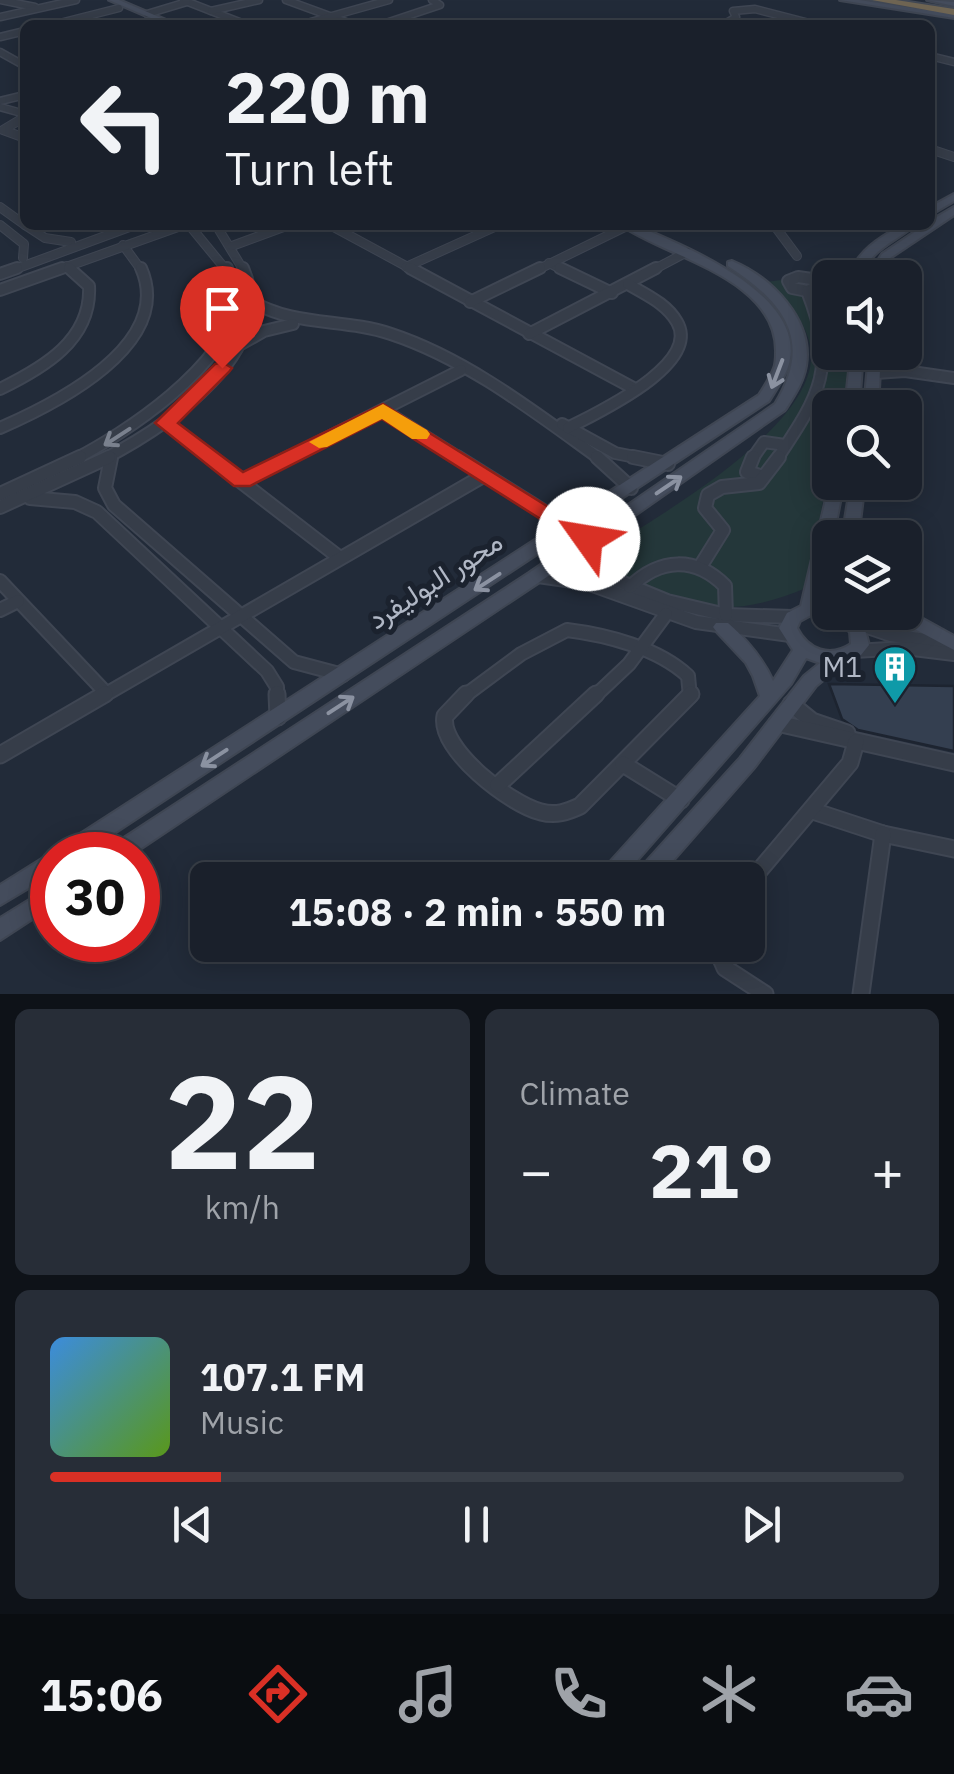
<!DOCTYPE html>
<html lang="en">
<head>
<meta charset="utf-8">
<style>
	body { margin:0; font-family:"IBM Plex Sans",Vazirmatn,sans-serif; background:#272d37; color:#f1f3f6; height:100vh; display:flex; flex-direction:column; font-size:38px; white-space:nowrap }
	* { box-sizing:border-box; margin:0 }
	p { font-size:32px; color:#9fa3a9 }
	.icon { flex:none; width:55px; height:55px; fill:none; stroke:currentColor; stroke-width:2; stroke-linecap:round; stroke-linejoin:round }
	.map { position:relative; height:994px; overflow:hidden }
	.drawer { display:flex; flex-direction:column; gap:15px; padding:15px; background:#0e1218; flex:1 }
	.drawer>* { flex:none }
	.guide { position:absolute; left:20px; top:20px; width:915px; height:210px; border-radius:15px; box-shadow:0 5px 25px #0003,0 0 0 2px #383e47; background:#1a202b; color:#f1f3f6; overflow:hidden }
	.buttons { position:absolute; left:812px; top:260px; display:grid; gap:20px }
	.buttons a { display:grid; place-items:center; width:110px; height:110px; border-radius:15px; background:#1a202b; box-shadow:0 5px 25px #0003,0 0 0 2px #383e47; font-size:50px }
	.speed { position:absolute; left:30px; top:832px; display:flex; gap:20px; font-size:50px; font-weight:700; text-align:center }
	.speed>* { display:grid; place-content:center; width:130px; height:130px; border-radius:50%; background:#1a202b; box-shadow:0 5px 25px #0003,0 0 0 2px #383e47; line-height:1 }
	.speed .limit { border:15px solid #d22; background:#fff; color:#111 }
	.pin { position:absolute; display:grid; place-items:center; width:85px; height:85px; color:#fff; margin:-102px -42px; border-radius:50% 50% 50% 0; rotate:-45deg; box-shadow:0 0 10px #0007 }
	.pin .icon { rotate:45deg }
	.me { position:absolute; width:110px; margin:-55px; rotate:302deg; stroke-linejoin:round; filter:drop-shadow(0 0 8px #0008) }
	.turn { display:flex; align-items:center; gap:35px; height:210px; padding:0 40px; font-size:45px }
	.turn .icon { width:130px; height:130px; stroke-width:2.5 }
	.turn b { display:block; font-size:70px; line-height:85px }
	.big { font-size:75px; font-weight:700; line-height:1.1 }
	.drawer .widget { flex:1; display:flex; flex-direction:column; justify-content:center; gap:15px; min-width:0; padding:0 35px; border-radius:15px; background:#272d37 }
	.drawer .dial { align-items:center; gap:0 }
	.dial b { font-size:130px; line-height:1 }
	.song { display:flex; align-items:center; gap:30px }
	.cover { width:120px; height:120px; border-radius:15px; background:linear-gradient(135deg,hsl(210 70% 55%),hsl(90 70% 35%)) }
	.played { height:10px; border-radius:5px; background:linear-gradient(90deg,#d93025 20%,#383e47 20%) }
	.keys { display:flex; justify-content:space-around; direction:ltr }
	.heat { display:flex; justify-content:space-between; align-items:center; font-size:55px; direction:ltr }
	.drawer .tiles { flex:1; display:grid; gap:15px; grid-template-columns:1fr 1fr }
	.widget:last-child { grid-column:span 2 }
	.trip { position:absolute; left:190px; top:862px; width:575px; height:100px; border-radius:15px; background:#1a202b; box-shadow:0 5px 25px #0003,0 0 0 2px #383e47; font-weight:700; line-height:100px; text-align:center }
	.tab-bar { display:flex; height:160px; justify-content:space-around; align-items:center; background:#0a0d11; color:#9fa3a9 }
	.tab-bar .icon { width:70px; height:70px }
	.tab-bar .selected { color:#d93025 }
	.tab-bar b { font-size:45px; color:#f1f3f6 }
	.map>svg:first-child { display:block }
	.green { fill:#24373a }
	.building { fill:#343f50; stroke:#1d2430; stroke-width:2.5 }
	.lines { fill:none; stroke-linecap:round; stroke-linejoin:round }
	.street-far4-casing { stroke:#3f4653; stroke-width:9 }
	.street-far3-casing { stroke:#3f4653; stroke-width:10 }
	.street-far2-casing { stroke:#3f4653; stroke-width:14 }
	.street-far1-casing { stroke:#3f4653; stroke-width:16 }
	.street-casing { stroke:#3f4653; stroke-width:19 }
	.secondary-casing { stroke:#3f4653; stroke-width:4 }
	.highway-casing { stroke:#414854; stroke-width:4 }
	.street-far4 { stroke:#363d49; stroke-width:6 }
	.street-far3 { stroke:#363d49; stroke-width:8 }
	.street-far2 { stroke:#363d49; stroke-width:10 }
	.street-far1 { stroke:#363d49; stroke-width:12 }
	.street { stroke:#363d49; stroke-width:15 }
	.secondary { fill:#444c5c; fill-rule:evenodd }
	.highway { fill:#6f6553; fill-rule:evenodd }
	.oneway { stroke:#8b92a1 }
	.oneway2 { stroke:#7a818e }
	.route { fill:#d93025; stroke:#8d1f18; stroke-width:2.5 }
	.slow { fill:#f59e0b }
	.labels { text-anchor:middle; stroke-width:10; stroke-linejoin:round; paint-order:stroke }
	.street-label { font-size:28px; fill:#b1b8c6; stroke:#1b222e }
	.poi-label { font-size:28px; fill:#b1b8c6; stroke:#1b222e; text-anchor:end }
</style>
</head>
<body>
<div class="map">
<svg width="954" height="994" viewBox="0 0 954 994">
	<rect width="100%" height="100%" fill="#222b39"/>
	<path class="green" d="M849 271V277L830 278V352L852 353 842 407 830 408V466L806 588C726 622 687 606 609 581L597 556C653 518 818 428 811 351 808 322 786 301 766 282Z"/>
	<polygon class="building" points="829,684 954,686 954,751 858,730 842,719"/>
	<g class="lines">
		<g class="street-far4-casing">
			<g id="street-far4">
				<polyline points="0,0 35,7"/>
				<polyline points="183,0 247,25"/>
				<polyline points="286,0 346,22"/>
				<polyline points="211,11 259,0"/>
				<polyline points="147,14 187,2"/>
				<polyline points="0,17 76,0"/>
				<polyline points="52,25 119,8"/>
				<polyline points="137,25 149,22"/>
				<polyline points="300,25 389,0"/>
				<polyline points="380,25 440,5 432,0"/>
				<polyline points="723,25 736,17 733,11 755,9 817,25"/>
				<polyline points="0,37 25,31"/>
				<polyline points="0,52 25,66"/>
				<polyline points="930,56 954,62"/>
				<polyline points="0,101 25,95"/>
				<polyline points="0,107 25,114"/>
				<polyline points="19,120 25,117"/>
			</g>
		</g>
		<g class="street-far3-casing">
			<g id="street-far3">
				<polyline points="23,118 3,130 25,138"/>
				<polyline points="930,149 954,157"/>
				<polyline points="0,207 25,225"/>
				<polyline points="0,225 24,244 23,258"/>
				<polyline points="25,225 45,238 71,242"/>
				<polyline points="216,225 244,271"/>
				<polyline points="330,225 415,271"/>
				<polyline points="774,225 797,256"/>
				<polyline points="190,226 227,271"/>
				<polyline points="123,245 142,271"/>
				<polyline points="232,246 289,225"/>
				<polyline points="549,263 565,271"/>
				<polyline points="67,266 72,271"/>
				<polyline points="406,267 499,225"/>
				<polyline points="10,271 135,225"/>
				<polyline points="55,271 178,227"/>
				<polyline points="535,271 627,226"/>
				<polyline points="651,271 687,252"/>
			</g>
		</g>
		<g class="street-far2-casing">
			<g id="street-far2">
				<polyline points="410,268 635,389"/>
				<polyline points="560,268 612,293"/>
				<polyline points="0,274 17,268"/>
				<polygon points="798,277 812,279 818,286 807,291 792,288 788,281"/>
				<polyline points="0,290 62,268"/>
				<path d="M251 301C295 327 344 318 391 334 467 359 536 413 600 459"/>
				<polyline points="470,302 540,268"/>
				<polyline points="529,334 656,268"/>
				<polyline points="241,344 264,331 293,324"/>
				<polyline points="876,373 905,371 954,378"/>
				<path d="M0 389C43 368 92 340 89 286L69 268"/>
				<polyline points="383,410 461,459"/>
				<polyline points="165,423 212,459"/>
				<polyline points="562,424 615,453 645,459"/>
				<path d="M0 428C55 404 175 345 141 268"/>
				<path d="M568 428C596 413 702 365 677 322 666 303 646 295 628 284"/>
				<path d="M75 459C124 434 227 366 233 307 234 295 229 280 227 268"/>
				<path d="M104 459C167 426 280 352 243 268"/>
				<polyline points="285,459 461,370"/>
				<polyline points="752,459 764,442 785,445"/>
				<path d="M777 459C821 393 837 368 807 291"/>
			</g>
		</g>
		<g class="street-far1-casing">
			<g id="street-far1">
				<polyline points="209,457 340,558"/>
				<polyline points="457,457 588,539"/>
				<polyline points="597,457 631,488"/>
				<polyline points="633,457 668,464"/>
				<polyline points="753,457 747,472 763,477"/>
				<polyline points="111,458 105,488 114,505 294,662 343,675"/>
				<polyline points="242,481 290,457"/>
				<polyline points="0,494 80,457"/>
				<polyline points="30,498 75,502 97,512 267,671 277,687 277,697"/>
				<polyline points="0,507 109,457"/>
				<polyline points="557,536 594,571 667,601 726,615 793,617"/>
				<polyline points="700,567 723,530 705,508 708,495 722,487 759,483 779,457"/>
				<polyline points="538,576 587,583 696,622 790,635"/>
				<polyline points="0,581 106,693"/>
				<path d="M630 587C660 558 695 556 725 586L726 615"/>
				<polyline points="0,610 18,601"/>
				<polyline points="853,622 891,635 954,644"/>
				<polyline points="855,651 905,648 954,654"/>
				<polyline points="101,697 483,476"/>
				<path d="M463 697 521 654 567 630C607 635 658 648 688 676L690 697"/>
				<polyline points="594,697 629,664 666,614"/>
			</g>
		</g>
		<g class="street-casing">
			<g id="street">
				<polyline points="277,694 278,717"/>
				<path d="M466 694 445 716C438 749 511 805 541 812 556 816 567 812 580 806L691 694"/>
				<polyline points="791,704 812,721 847,733"/>
				<polyline points="777,723 954,763"/>
				<polyline points="0,755 105,694"/>
				<polyline points="623,764 681,800"/>
				<polyline points="498,785 596,694"/>
				<polyline points="813,811 883,834 954,849"/>
				<polyline points="748,884 850,763 856,742"/>
				<polyline points="715,945 725,968 765,994"/>
				<polyline points="861,994 883,834"/>
			</g>
		</g>
		<g class="secondary-casing">
			<g id="secondary">
				<polygon points="109,0 119,0 178,25 167,25"/>
				<polygon points="840,0 859,0 954,14 954,18"/>
				<polygon points="927,0 954,2 954,6"/>
				<polygon points="954,194 954,201 930,215 930,207"/>
				<polygon points="954,207 954,215 890,258 878,278 867,278 882,254 925,225 930,225 930,221"/>
				<path d="M621 225H635C684 246 811 296 788 367 784 378 775 391 769 401L81 855H52V874L0 905V885L45 857 54 855 57 849 759 395C764 387 771 377 774 368 776 363 776 358 776 353 778 278 668 258 621 225Z"/>
				<path d="M902 225H915C895 242 869 250 860 278H848C857 251 879 238 902 225Z"/>
				<path d="M732 261C771 277 814 320 806 366 803 383 794 396 785 410L541 581 131 855H104L107 849 529 573 775 404C814 341 784 302 728 266V262Z"/>
				<polygon points="851,352 863,352 859,408 845,408"/>
				<polygon points="869,352 881,352 878,408 864,408"/>
				<path d="M830 482H844L833 538H830V550L819 604H830V612H848L864 626 869 645 861 655 845 662 816 686 754 768 656 880H633L636 873 740 758 804 676 820 663 806 658 791 684 620 880H597L600 873 760 696 753 676 746 663 716 631 713 627 716 623H728C747 640 762 657 773 681L793 650 779 628 787 613 801 606ZM811 615 831 616 850 632 851 644C830 658 808 650 797 628L800 621Z"/>
				<polygon points="851,482 865,482 858,538 842,538"/>
				<polygon points="905,609 954,636 954,650 890,616 888,612 905,612"/>
				<polygon points="52,886 52,906 0,940 0,918"/>
			</g>
		</g>
		<g class="highway-casing">
			<polygon id="highway" points="872,0 896,0 954,9 954,15"/>
		</g>
		<use href="#street-far4" class="street-far4"/>
		<use href="#street-far3" class="street-far3"/>
		<use href="#street-far2" class="street-far2"/>
		<use href="#street-far1" class="street-far1"/>
		<use href="#street" class="street"/>
		<use href="#secondary" class="secondary"/>
		<use href="#highway" class="highway"/>
	</g>
	<defs><path id="oneway-shaft" d="M-6 0H5M1.5-3L5.5 0L1.5 3" fill="none" stroke-width="1.6" stroke-linecap="round" stroke-linejoin="round" transform="scale(2.5)"/></defs>
	<g class="oneway">
		<use href="#oneway-shaft" transform="translate(777 374) rotate(111)"/>
		<use href="#oneway-shaft" transform="translate(669 485) rotate(-34)"/>
		<use href="#oneway-shaft" transform="translate(487 582) rotate(147)"/>
		<use href="#oneway-shaft" transform="translate(341 705) rotate(-33)"/>
		<use href="#oneway-shaft" transform="translate(214 758) rotate(147)"/>
	</g>
	<use class="oneway2" href="#oneway-shaft" transform="translate(117 437) rotate(147)"/>
	<polygon class="route" points="222,362 232,368 229,372 178,423 243,472 383,404 600,539 596,544 580,544 382,419 250,486 234,486 155,423 215,364"/>
	<polygon class="slow" points="383,404 427,430 430,434 427,439 412,439 382,419 327,447 319,448 309,442"/>
	<defs>
		<g id="building-pin" transform="scale(2.25)"><path d="M0 17L-7.5 6A9.5 9.5 0 1 1 7.5 6Z" fill="#0f9aa8" stroke="#1b222e"/><path d="M-4-6H4V6H1V3H-1V6H-4ZM-2.5-4.3h1.7v1.8h-1.7ZM.8-4.3h1.7v1.8H.8ZM-2.5-1h1.7V.8h-1.7ZM.8-1h1.7V.8H.8Z" fill="#fff"/></g>
	</defs>
	<g fill-rule="evenodd">
		<use href="#building-pin" x="895" y="667"/>
	</g>
	<g class="labels">
		<g class="street-label">
			<text transform="translate(435 580) rotate(-33)" y="10">محور البوليفرد</text>
		</g>
		<g class="poi-label">
			<text x="862" y="677">M1</text>
		</g>
	</g>
</svg>
<div class="buttons">
<a><svg class="icon" aria-label="sound" viewBox="0 0 24 24"><path d="M4 9h4l5-4v14l-5-4H4zM17 9q2 3 0 6"/></svg></a>
<a><svg class="icon" aria-label="search" viewBox="0 0 24 24"><circle cx="10" cy="10" r="6"/><path d="M15 15l6 6"/></svg></a>
<a><svg class="icon" aria-label="layers" viewBox="0 0 24 24"><path d="M12 4l9 5-9 5-9-5zM3 14l9 5 9-5"/></svg></a>
</div>
<div class="speed"><div class="limit">30</div></div>
<div class="pin" style="left:222px;top:368px;background:#d93025"><svg class="icon" aria-label="arrive" viewBox="0 0 24 24"><path d="M6 21V4h12l-3 4 3 4H6"/></svg></div>
<svg class="me" style="left:588px;top:539px" viewBox="-20 -20 40 40"><circle r="19" fill="#fff"/><path d="M0-13L10 11 0 6-10 11z" fill="#d93025"/></svg>
<div class="trip">15:08 · 2 min · 550 m</div>
<div class="guide">
<div class="turn"><svg class="icon" aria-label="left" viewBox="0 0 24 24"><path d="M17 20v-9H6M10 6l-5 5 5 5"/></svg><div><b>220 m</b>Turn left</div></div>
</div>
</div>
<section class="drawer">
<div class="tiles">
<div class="widget dial"><b>22</b><p>km/h</p></div>
<div class="widget"><p>Climate</p>
<div class="heat"><a>−</a><b class="big">21°</b><a>+</a></div>
</div>
<div class="widget">
<div class="song"><i class="cover"></i><div><b>107.1 FM</b><p>Music</p></div></div>
<div class="played"></div>
<div class="keys"><svg class="icon" aria-label="previous" viewBox="0 0 24 24"><path d="M18 5L8 12l10 7zM5 5v14"/></svg><svg class="icon" aria-label="pause" viewBox="0 0 24 24"><path d="M8 5v14M16 5v14"/></svg><svg class="icon" aria-label="next" viewBox="0 0 24 24"><path d="M6 5l10 7-10 7zM19 5v14"/></svg></div>
</div>
</div>
</section>
<nav class="tab-bar">
<b>15:06</b>
<svg class="icon selected" aria-label="directions" viewBox="0 0 24 24"><path d="M12 3l9 9-9 9-9-9zM9 14v-3h6M13 9l2 2-2 2"/></svg>
<svg class="icon" aria-label="music" viewBox="0 0 24 24"><path d="M9 18V5l10-2v13"/><circle cx="6" cy="18" r="3"/><circle cx="16" cy="16" r="3"/></svg>
<svg class="icon" aria-label="phone" viewBox="0 0 24 24"><path d="M5 4h4l2 5-3 2q2 4 5 5l2-3 5 2v4C11 20 4 13 5 4z"/></svg>
<svg class="icon" aria-label="climate" viewBox="0 0 24 24"><path d="M12 3v18M4 7l16 10M4 17L20 7"/></svg>
<svg class="icon" aria-label="car" viewBox="0 0 24 24"><path d="M5 17H2v-5l4-1 3-4h7l3 4 3 1v5h-3M9 17h6M6 11h13"/><circle cx="7" cy="17" r="2"/><circle cx="17" cy="17" r="2"/></svg>
</nav>
</body>
</html>
